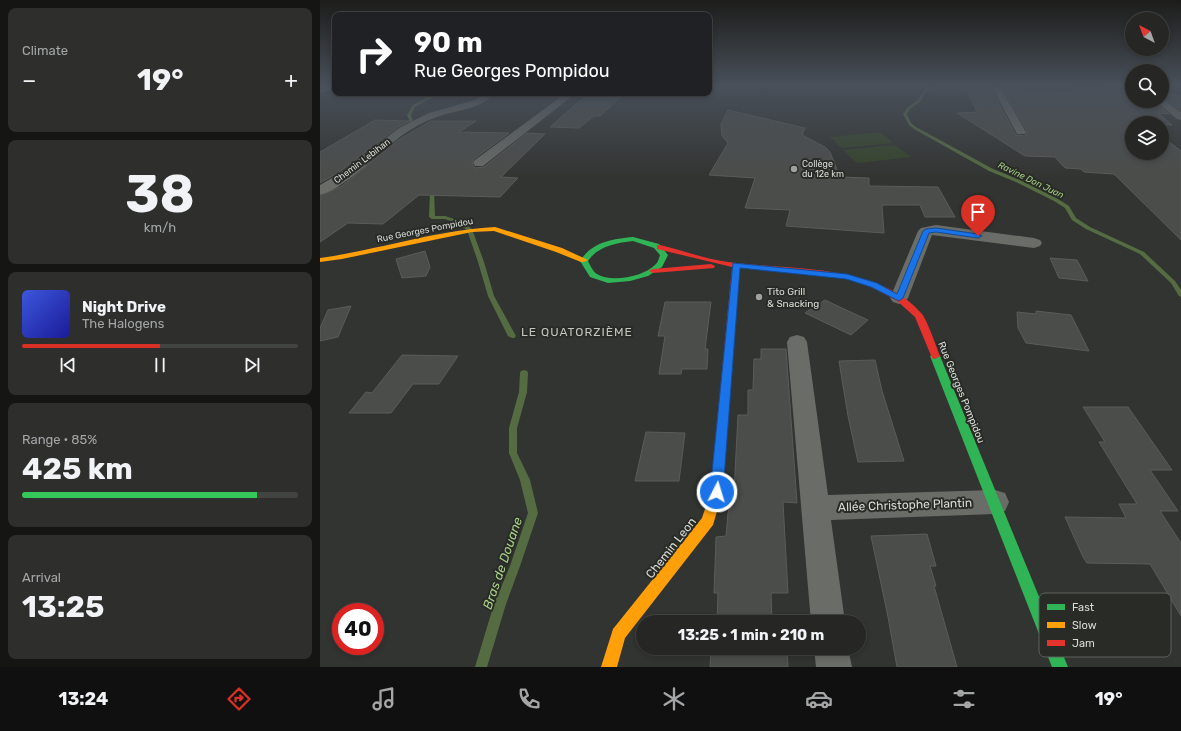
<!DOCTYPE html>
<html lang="en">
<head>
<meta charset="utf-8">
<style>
	body { margin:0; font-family:Rubik,sans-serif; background:#2e2f2d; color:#f1f3f6; height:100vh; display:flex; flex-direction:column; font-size:15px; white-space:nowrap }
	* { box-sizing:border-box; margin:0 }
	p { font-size:13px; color:#a4a5a7 }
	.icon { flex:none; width:22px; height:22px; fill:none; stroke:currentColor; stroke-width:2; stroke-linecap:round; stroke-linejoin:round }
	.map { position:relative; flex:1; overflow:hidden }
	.sheet { display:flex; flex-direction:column; gap:8px; padding:8px; background:#151514; width:320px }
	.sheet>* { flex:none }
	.banner { position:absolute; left:12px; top:12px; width:380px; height:84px; border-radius:8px; box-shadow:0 2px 6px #0003,0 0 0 1px #424442; background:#202124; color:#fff; overflow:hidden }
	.needle { width:26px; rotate:319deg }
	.tools { position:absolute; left:805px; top:12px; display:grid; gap:8px }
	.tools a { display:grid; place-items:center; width:44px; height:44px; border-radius:50%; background:#262725; box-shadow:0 2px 6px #0003,0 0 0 1px #424442; font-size:20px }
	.speed { position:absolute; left:12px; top:603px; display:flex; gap:8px; font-size:20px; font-weight:700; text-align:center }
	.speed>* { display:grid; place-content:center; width:52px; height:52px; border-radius:50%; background:#262725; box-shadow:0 2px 6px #0003,0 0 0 1px #424442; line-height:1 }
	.speed .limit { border:6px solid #d22; background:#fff; color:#111 }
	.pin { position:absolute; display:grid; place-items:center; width:34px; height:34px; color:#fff; margin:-41px -17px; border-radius:50% 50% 50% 0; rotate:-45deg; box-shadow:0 0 4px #0007 }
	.pin .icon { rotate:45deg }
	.me { position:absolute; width:44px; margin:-22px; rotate:5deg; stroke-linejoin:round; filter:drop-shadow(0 0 3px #0008) }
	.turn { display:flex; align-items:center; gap:14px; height:84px; padding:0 16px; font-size:18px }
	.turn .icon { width:52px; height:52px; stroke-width:2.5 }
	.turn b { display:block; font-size:28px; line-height:34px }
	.big { font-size:30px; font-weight:700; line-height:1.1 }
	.sheet .tile { flex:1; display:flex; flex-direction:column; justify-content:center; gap:6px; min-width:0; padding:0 14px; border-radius:8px; background:#2e2f2d }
	.sheet .dial { align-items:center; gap:0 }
	.dial b { font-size:52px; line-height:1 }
	.song { display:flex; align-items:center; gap:12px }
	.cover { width:48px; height:48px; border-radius:6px; background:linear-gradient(135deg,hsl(230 70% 55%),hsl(240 70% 35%)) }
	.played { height:4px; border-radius:2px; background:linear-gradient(90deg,#d93025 50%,#424442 50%) }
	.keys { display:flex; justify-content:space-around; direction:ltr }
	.heat { display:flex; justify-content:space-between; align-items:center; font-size:22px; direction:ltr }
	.charge { height:6px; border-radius:3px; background:linear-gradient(90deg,#34c759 85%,#424442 0) }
	.trip { position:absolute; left:316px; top:615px; width:230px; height:40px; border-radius:20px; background:#262725; box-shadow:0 2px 6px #0003,0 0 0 1px #424442; font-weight:700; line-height:40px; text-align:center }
	.menu { display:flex; height:64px; justify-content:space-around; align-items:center; background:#0f100f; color:#a4a5a7 }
	.menu .icon { width:28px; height:28px }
	.menu .on { color:#d93025 }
	.menu b { font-size:18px; color:#f1f3f6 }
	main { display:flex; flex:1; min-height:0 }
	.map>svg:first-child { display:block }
	.green { fill:#35442a }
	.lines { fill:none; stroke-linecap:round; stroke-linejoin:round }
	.stream { fill:#556c43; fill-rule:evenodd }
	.building { fill:#4b4d4a; stroke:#5a5c59 }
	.street { fill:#696c67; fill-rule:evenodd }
	.fast { fill:#30b455; fill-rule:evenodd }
	.slow { fill:#ff9f0a; fill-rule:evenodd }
	.jam { fill:#e5322d; fill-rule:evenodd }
	.route { fill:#1a73e8; stroke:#114b97 }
	.poi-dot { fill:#9fa19d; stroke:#282b26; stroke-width:1.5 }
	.labels { text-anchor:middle; stroke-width:4; stroke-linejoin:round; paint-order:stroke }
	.far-street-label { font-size:9px; fill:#d9dbd7; stroke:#282b26 }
	.far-poi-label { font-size:9px; fill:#d9dbd7; stroke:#282b26; text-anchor:start }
	.far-water-label { font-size:9px; font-style:italic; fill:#a7cf88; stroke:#282b26 }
	.poi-label { font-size:10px; fill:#d9dbd7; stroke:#282b26; text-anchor:start }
	.street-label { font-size:10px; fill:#d9dbd7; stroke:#282b26 }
	.quarter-label { font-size:12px; letter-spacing:1px; fill:#c2c6bf; stroke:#282b26 }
	.near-street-label { font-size:12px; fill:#d9dbd7; stroke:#282b26 }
	.near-water-label { font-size:13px; font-style:italic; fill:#a7cf88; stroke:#282b26 }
	.key { fill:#282b26; stroke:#5d605b; stroke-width:1 }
	.key-label { font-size:11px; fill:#d9dbd7 }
</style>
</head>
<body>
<main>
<section class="sheet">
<div class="tile"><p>Climate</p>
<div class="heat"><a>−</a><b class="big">19°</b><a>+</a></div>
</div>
<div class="tile dial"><b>38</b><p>km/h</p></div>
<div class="tile">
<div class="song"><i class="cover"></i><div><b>Night Drive</b><p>The Halogens</p></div></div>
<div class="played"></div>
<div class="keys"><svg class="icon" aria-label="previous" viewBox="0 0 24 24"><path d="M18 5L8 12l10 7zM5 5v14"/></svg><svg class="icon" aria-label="pause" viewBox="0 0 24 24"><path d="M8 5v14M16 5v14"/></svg><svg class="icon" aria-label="next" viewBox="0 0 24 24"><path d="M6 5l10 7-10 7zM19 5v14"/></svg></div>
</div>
<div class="tile"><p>Range · 85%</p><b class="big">425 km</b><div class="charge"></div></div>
<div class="tile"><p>Arrival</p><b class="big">13:25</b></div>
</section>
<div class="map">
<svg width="861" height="667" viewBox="0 0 861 667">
	<rect width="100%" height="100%" fill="#323431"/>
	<g class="green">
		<polygon points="560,132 574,143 522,148 510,137"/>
		<polygon points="575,145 591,157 537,163 523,150"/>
	</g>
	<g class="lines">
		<g class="stream">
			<polygon points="618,85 621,85 607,90 600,102 590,109 587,114 591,123 596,127 673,169 700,180 738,199 749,206 756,218 770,227 824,252 855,281 861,290 861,297 859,296 851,283 820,254 766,229 752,220 745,208 734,201 696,182 669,171 594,129 589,125 583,114 588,107 598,100 605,88"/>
			<polygon points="114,93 118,93 112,98 95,107 91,115 93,121 90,122 87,115 93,105"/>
			<polygon points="113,186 117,187 114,192 115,216 125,216 140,221 152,229 164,262 174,296 196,336 194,338 192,338 188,336 168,296 158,262 147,230 136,223 125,219 112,219 109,217 110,192"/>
			<polygon points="204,370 207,371 208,373 207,392 197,428 197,453 210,480 218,513 200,566 186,604 167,667 155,667 174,604 190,566 208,513 200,480 189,453 189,428 199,392 200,373 201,371"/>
		</g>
	</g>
	<g class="building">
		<polygon points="747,85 779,85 789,90 812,92 812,101 834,101 849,114 838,113 852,125 812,123 812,153 842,153 842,136 861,151 861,240 794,174 764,172 761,169 745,168 735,157 705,156 637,113 657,112 646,88 671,89 696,135 705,136 707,131 683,90 755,93"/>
		<polygon points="269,93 304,94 280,116 274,116 259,128 230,127"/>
		<polygon points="842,94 861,95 861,110 842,98"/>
		<polygon points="408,110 485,128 482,135 505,147 510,152 520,177 549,178 549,186 618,187 635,217 605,217 600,205 562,205 564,233 466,226 470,210 425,208 435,178 389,175 408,143 402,136 401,124"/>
		<polygon points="55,120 90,121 78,127 18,173 0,183 0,152"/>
		<polygon points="111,121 156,121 139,132 189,133 154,159 152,164 155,168 164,167 207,133 225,134 181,177 198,178 180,197 99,195 63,224 28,223 0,242 0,196 22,186 78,140"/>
		<polygon points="105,251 110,267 106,276 82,278 76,259"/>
		<polygon points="730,258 757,260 768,281 739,278"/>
		<polygon points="505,300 524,309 548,320 531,335 485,313"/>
		<polygon points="345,302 391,302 385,349 388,349 387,369 362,369 361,374 339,374 345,336 338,336"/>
		<polygon points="31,306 18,337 0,341 0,328 8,310"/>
		<polygon points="716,311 751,315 769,351 706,343 698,328 697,312 716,314"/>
		<polygon points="441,349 466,349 477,503 463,502 468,593 451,593 452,622 397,622 398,593 394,593 396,537 406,536 408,513 414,492 418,415 428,415 428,390 433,390 434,359 441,359"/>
		<polygon points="82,355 138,356 119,384 93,384 71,413 29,413 46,392 52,393"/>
		<polygon points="555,360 562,391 584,461 538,462 528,416 519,361"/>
		<polygon points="763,407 808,407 852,470 830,470 858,511 840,511 861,543 861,616 830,564 767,563 763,557 745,517 806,518 799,504 817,504 779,442 785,442"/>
		<polygon points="326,432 365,433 359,481 315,481"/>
		<polygon points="607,534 616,566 610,566 616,586 614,586 637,667 577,667 568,617 551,536"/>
		<polygon points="391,648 467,648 468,667 390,667"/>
	</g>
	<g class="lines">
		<g class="street">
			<polygon points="9,85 15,85 15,89 0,92 0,86"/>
			<polygon points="671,85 679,85 706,132 705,134 697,134 696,132"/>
			<path d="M165 93H175C162 109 136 110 117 117 107 120 95 127 87 132 62 148 27 188 0 195V185L19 174 79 128 109 113 155 100Z"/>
			<polygon points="246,93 256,93 163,166 155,166 153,163 155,160"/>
			<polygon points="842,99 861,112 861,120 857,119 838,103 836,101 842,101"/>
			<polygon points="616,225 714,238 720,240 722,243 720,246 714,248 612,235 588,298 585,302 579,304 573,302 570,298 598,231 601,228"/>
			<polygon points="477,335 484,337 487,342 508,495 675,490 685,493 689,502 685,511 675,514 511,520 525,622 491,622 467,342 470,337"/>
			<polygon points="494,648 528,648 532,667 496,667"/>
		</g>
		<g class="fast">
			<path d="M313 237 339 244 348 255 342 267 328 276 310 281 288 283 270 277 260 261C272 242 292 239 313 237ZM313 241 334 248 340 255C339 258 338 262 336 264 324 277 291 283 277 274 273 272 270 265 268 261 278 246 296 243 313 241Z"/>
			<polygon points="615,353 620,356 748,667 732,667 610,356"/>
		</g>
		<g class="slow">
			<path d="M175 227 242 248 268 260 264 262H261L236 252 174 231 152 232 22 259 0 262V258C58 250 116 230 175 227Z"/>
			<polygon points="396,489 400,490 402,494 393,525 305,638 297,667 281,667 293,629 382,518 390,494 392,490"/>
		</g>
		<g class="jam">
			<path d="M337 245H340C362 250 385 259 408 262 468 270 559 263 602 314 608 322 616 346 620 356L615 359 612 358 595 317 576 300 551 287 526 278 420 268 402 494 400 498 396 499 392 498 390 494 412 267 337 249Z"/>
			<polygon points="391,264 395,266 394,268 333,273 329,271 333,269"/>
		</g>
	</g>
	<linearGradient id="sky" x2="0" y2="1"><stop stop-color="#1c1d1b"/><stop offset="0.48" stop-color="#49505a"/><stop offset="1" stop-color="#49505a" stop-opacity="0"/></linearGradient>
	<rect width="861" height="178" fill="url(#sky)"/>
	<polygon class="route" points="616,228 658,234 662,236 658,238 616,232 609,233 583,298 579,301 551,287 526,279 420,268 403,492 401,496 397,498 392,496 390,492 413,263 527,274 557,283 577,294 603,231 606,229"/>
	<g class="poi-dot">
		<circle cx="474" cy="169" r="4"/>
		<circle cx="439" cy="297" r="4"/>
	</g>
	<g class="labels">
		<g class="far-street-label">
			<text transform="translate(42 161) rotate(-37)" y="3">Chemin Lebihan</text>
			<text transform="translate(105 230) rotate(-11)" y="3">Rue Georges Pompidou</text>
		</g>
		<g class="far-poi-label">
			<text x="482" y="167">Collège<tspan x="482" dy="10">du 12e km</tspan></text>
		</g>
		<g class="far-water-label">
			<text transform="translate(711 180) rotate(26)" y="3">Ravine Don Juan</text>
		</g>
		<g class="poi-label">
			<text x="447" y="295">Tito Grill<tspan x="447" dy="12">&amp; Snacking</tspan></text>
		</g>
		<g class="street-label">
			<text transform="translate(642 392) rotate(68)" y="4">Rue Georges Pompidou</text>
		</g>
		<g class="quarter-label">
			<text x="257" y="336">LE QUATORZIÈME</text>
		</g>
		<g class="near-street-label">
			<text transform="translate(585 505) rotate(-2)" y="4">Allée Christophe Plantin</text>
			<text transform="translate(351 548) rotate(-52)" y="4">Chemin Leon</text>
		</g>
		<g class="near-water-label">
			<text transform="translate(182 563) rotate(-71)" y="5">Bras de Douane</text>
		</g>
	</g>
	<rect x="719" y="593" width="132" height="64" rx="6" class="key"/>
	<rect x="727" y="604" width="18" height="6" fill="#30b455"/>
	<rect x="727" y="622" width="18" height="6" fill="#ff9f0a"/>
	<rect x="727" y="640" width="18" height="6" fill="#e5322d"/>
	<g class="key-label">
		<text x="752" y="611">Fast</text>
		<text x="752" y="629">Slow</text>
		<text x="752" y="647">Jam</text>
	</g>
</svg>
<div class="tools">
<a><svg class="needle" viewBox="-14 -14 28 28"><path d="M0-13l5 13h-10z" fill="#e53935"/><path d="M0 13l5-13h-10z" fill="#a4a5a7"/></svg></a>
<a><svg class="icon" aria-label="search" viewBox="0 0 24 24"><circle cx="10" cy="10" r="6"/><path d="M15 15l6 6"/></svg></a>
<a><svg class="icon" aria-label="layers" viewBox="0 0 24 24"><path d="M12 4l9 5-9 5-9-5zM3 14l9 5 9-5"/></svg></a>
</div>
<div class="speed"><div class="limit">40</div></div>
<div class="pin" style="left:658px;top:236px;background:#d93025"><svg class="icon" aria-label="arrive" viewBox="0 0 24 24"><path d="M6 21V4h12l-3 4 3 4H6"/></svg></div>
<svg class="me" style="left:397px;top:492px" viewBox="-20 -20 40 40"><circle r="17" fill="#1a73e8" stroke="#fff" stroke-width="3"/><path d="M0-11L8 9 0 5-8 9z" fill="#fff"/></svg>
<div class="trip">13:25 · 1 min · 210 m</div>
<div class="banner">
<div class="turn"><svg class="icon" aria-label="right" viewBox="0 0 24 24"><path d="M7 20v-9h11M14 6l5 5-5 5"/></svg><div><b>90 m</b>Rue Georges Pompidou</div></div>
</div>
</div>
</main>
<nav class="menu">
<b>13:24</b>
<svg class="icon on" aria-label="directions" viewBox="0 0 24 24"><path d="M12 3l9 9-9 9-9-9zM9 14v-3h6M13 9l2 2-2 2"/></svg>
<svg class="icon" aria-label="music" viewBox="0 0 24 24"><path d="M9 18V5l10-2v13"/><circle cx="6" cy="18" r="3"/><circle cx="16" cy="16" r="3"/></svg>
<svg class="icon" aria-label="phone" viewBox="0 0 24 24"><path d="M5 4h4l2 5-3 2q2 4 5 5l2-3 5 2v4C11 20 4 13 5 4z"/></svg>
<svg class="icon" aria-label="climate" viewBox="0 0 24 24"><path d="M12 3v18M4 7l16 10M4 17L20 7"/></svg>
<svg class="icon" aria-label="car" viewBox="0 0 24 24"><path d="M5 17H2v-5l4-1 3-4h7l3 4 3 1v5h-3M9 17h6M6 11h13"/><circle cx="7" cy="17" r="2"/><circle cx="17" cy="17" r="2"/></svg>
<svg class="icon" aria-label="filters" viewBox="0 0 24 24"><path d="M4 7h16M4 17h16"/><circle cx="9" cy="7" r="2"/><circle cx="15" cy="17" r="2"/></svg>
<b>19°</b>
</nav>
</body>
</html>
